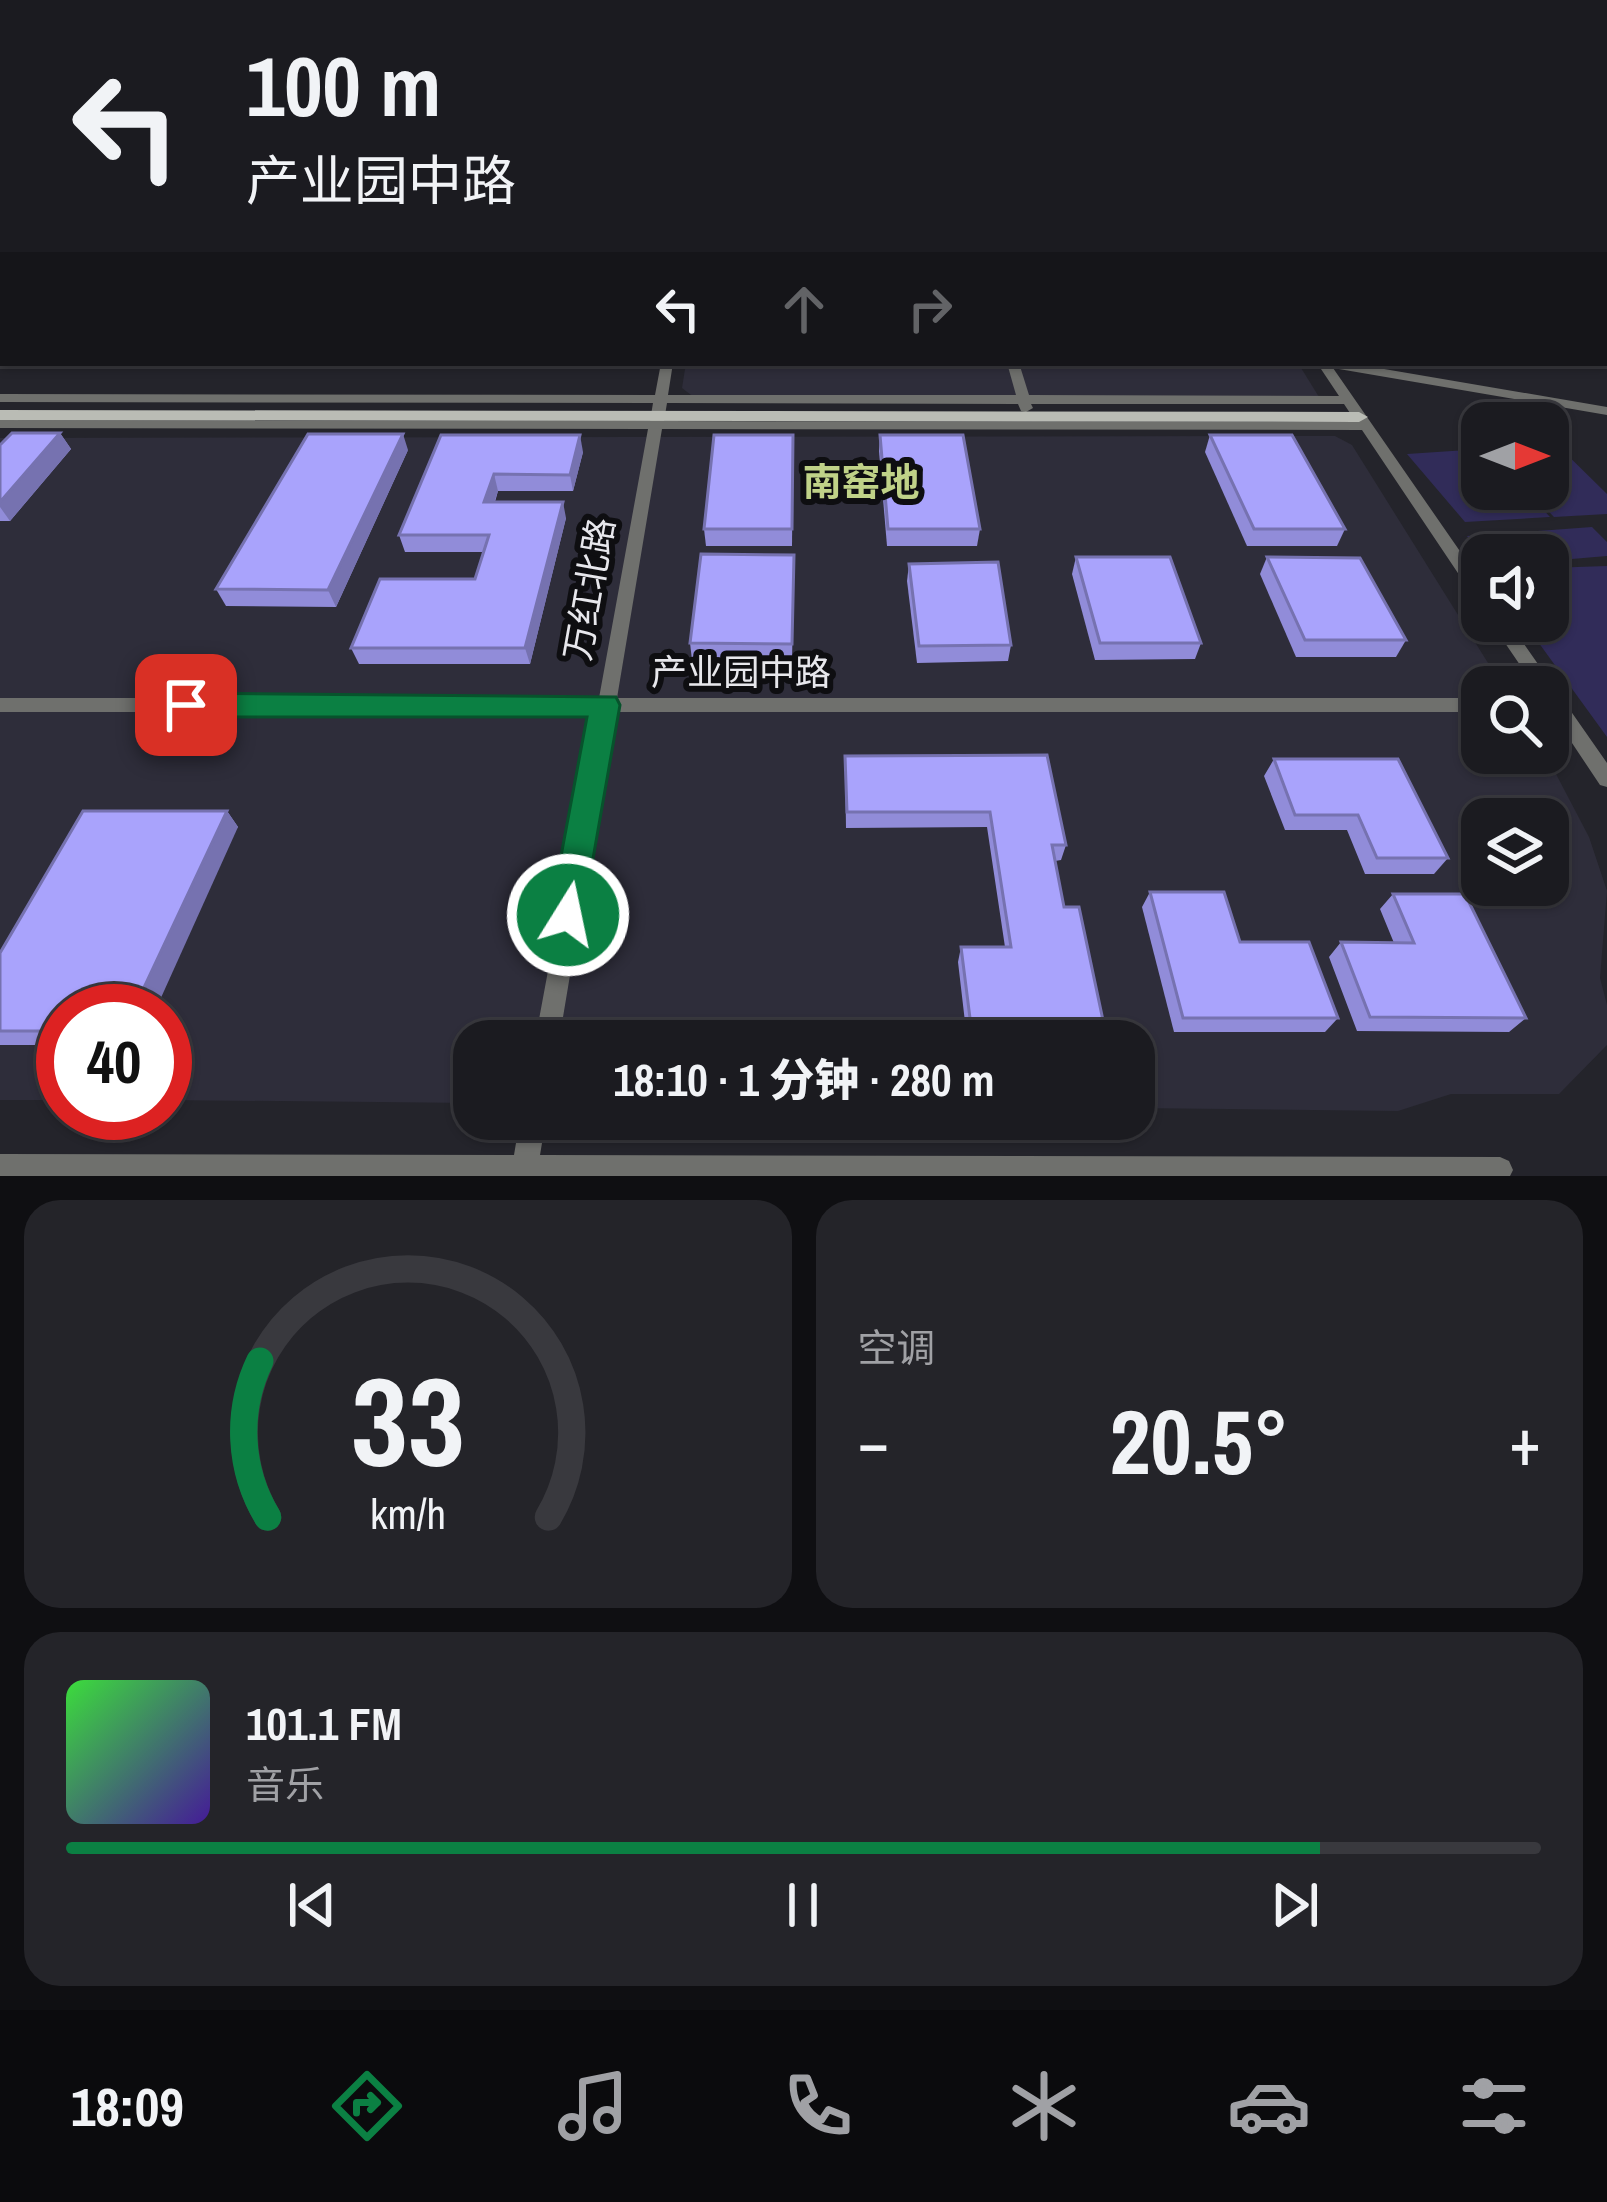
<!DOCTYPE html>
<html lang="zh">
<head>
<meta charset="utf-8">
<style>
	body { margin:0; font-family:"Archivo Narrow","Noto Sans SC",sans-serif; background:#242429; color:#f1f3f6; height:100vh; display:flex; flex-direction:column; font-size:45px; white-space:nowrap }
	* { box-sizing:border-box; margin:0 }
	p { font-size:39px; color:#a0a1a5 }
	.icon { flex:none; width:66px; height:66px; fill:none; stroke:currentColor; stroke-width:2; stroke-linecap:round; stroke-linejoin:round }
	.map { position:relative; height:1176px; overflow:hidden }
	.sheet { display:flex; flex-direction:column; gap:24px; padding:24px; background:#0f0f12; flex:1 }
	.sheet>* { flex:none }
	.guide { position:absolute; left:0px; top:0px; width:1608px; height:366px; box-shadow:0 3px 9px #0004,0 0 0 3px #39393e; background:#1b1b20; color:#f1f3f6; overflow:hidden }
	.needle { width:78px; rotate:90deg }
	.tools { position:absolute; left:1461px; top:402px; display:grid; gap:24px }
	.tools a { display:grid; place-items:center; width:108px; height:108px; border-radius:24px; background:#1b1b20; box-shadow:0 3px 9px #0004,0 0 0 3px #39393e; font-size:60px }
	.speed { position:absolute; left:36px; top:984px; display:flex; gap:24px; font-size:60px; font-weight:700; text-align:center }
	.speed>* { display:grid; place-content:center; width:156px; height:156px; border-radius:50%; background:#1b1b20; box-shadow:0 3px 9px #0004,0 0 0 3px #39393e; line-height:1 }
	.speed .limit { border:18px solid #d22; background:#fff; color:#111 }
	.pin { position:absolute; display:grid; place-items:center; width:102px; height:102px; color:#fff; margin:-51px; border-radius:24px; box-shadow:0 6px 18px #0006 }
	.me { position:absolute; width:132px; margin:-66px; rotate:10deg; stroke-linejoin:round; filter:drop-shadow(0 0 9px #0008) }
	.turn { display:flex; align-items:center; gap:42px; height:252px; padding:0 48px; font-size:54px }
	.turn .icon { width:156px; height:156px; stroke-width:2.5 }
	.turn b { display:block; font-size:84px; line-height:102px }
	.lanes { display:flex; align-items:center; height:114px; padding:0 48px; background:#0003; justify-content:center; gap:60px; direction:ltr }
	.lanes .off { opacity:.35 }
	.big { font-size:90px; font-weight:800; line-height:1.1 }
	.sheet .widget { flex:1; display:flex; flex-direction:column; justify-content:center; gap:18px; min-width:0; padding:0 42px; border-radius:36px; background:#242429 }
	.sheet .dial { align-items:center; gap:0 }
	.dial svg { height:312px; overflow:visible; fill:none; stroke:#39393e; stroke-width:7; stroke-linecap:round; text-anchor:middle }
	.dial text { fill:#f1f3f6; stroke:none }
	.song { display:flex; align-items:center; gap:36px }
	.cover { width:144px; height:144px; border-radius:18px; background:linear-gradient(135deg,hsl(120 70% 55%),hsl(260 70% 35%)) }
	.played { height:12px; border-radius:6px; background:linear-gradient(90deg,#0b8043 85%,#39393e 85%) }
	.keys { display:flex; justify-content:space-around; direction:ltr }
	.heat { display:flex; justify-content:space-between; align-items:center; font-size:66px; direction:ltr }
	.sheet .tiles { flex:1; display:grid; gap:24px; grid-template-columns:1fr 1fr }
	.widget:last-child { grid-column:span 2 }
	.trip { position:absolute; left:453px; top:1020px; width:702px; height:120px; border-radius:36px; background:#1b1b20; box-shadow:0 3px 9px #0004,0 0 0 3px #39393e; font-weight:800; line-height:120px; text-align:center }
	.dock { display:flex; height:192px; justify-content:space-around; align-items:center; background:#0b0b0d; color:#a0a1a5 }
	.dock .icon { width:84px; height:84px }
	.dock .on { color:#0b8043 }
	.dock b { font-size:54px; color:#f1f3f6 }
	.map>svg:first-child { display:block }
	.built { fill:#2e2d3a; fill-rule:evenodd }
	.green { fill:#312c59 }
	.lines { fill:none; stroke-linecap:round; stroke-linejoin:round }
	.minor { fill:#6f706d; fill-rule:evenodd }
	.major { fill:#babcb5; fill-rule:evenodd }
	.wall { fill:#918cd9 }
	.shaded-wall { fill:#7672b0 }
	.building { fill:#a9a3fc; stroke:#7672b0; stroke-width:3 }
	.route { fill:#0b8043; stroke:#07532c; stroke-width:3 }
	.labels { text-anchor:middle; stroke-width:12; stroke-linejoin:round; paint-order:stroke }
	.street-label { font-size:36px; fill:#e7e7ec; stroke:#0e0e11 }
	.neighbourhood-label { font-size:39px; font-weight:bold; fill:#c0d288; stroke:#0e0e11 }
</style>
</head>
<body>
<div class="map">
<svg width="1607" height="1176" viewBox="0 0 1607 1176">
	<rect width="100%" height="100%" fill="#24242b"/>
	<g class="built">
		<polygon points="501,0 1067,0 1069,3 499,3"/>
		<polygon points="686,363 1298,363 1319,397 695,398 682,388"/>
		<path d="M1335 436 1352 445 1503 687H1482V753H1545L1589 837 1607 891 1600 978 1607 1005V1045L1559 1094H1451L1398 1111 1134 1108V1041H474V1103L165 1100V1011H63V1100H0V438ZM1482 819H1548V885H1482Z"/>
	</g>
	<g class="green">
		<polygon points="1548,436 1607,494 1607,514 1554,517 1527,489 1548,489"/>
		<polygon points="1482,449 1482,489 1524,489 1550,517 1465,522 1407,454"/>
		<polygon points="1592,527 1607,542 1607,556 1548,561 1548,555 1482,557 1467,536"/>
		<polygon points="1607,566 1607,737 1523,621 1548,621 1548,568"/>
	</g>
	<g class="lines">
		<g class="minor">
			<polygon points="209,0 216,0 213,3 205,3"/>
			<polygon points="338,0 345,0 343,3 335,3"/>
			<polygon points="1080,0 1086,0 1089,3 1081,3"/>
			<rect x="1605" y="7" width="2" height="4"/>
			<polygon points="3,9 3,13 0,14 0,10"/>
			<rect x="0" y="49" width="3" height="4"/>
			<rect x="0" y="67" width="3" height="6"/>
			<rect x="1605" y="74" width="2" height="5"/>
			<rect x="0" y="104" width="3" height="6"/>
			<rect x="0" y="147" width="3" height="6"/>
			<polygon points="3,329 3,339 0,340 0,330"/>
			<polygon points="3,344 3,354 0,355 0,345"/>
			<path d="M661 363H673L668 395H1016L1007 363H1019L1029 395 1339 396 1317 363H1349L1607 407V415L1333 368 1482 583V602L1476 600 1362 430 662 429 617 698H1482V712H614L559 1041H535L596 712H0V698H599L648 429 0 428V420L650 421 653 403 0 402V394L655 395ZM667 403 1018 404 1021 411 1026 412 1033 408 1031 404H1344L1356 422 664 421Z"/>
			<polygon points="1490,621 1508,621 1607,763 1607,787 1600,785 1548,707 1548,687 1535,687"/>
			<polygon points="520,1119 546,1119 540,1155 1500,1157 1509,1161 1513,1170 1510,1176 0,1176 0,1154 514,1155"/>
		</g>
		<polygon class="major" points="0,410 1359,412 1368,417 1359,422 0,420"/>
	</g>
	<g class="wall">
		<polygon points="60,433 71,449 10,521 0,521 0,445"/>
		<polygon points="441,435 583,452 573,491 498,491 495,502 566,518 530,664 359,664 351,648 475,579 484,552 405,552 399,535"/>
		<polygon points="793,435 792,546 706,546 704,529"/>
		<polygon points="880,435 980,529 977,546 887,546 879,451"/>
		<polygon points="1210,435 1345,529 1337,546 1247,546 1205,452"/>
		<polygon points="408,450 336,607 226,606 216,589"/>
		<polygon points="794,555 792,661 692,660 690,643"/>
		<polygon points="1076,557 1201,643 1195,659 1095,660 1072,574"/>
		<polygon points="1267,557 1406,640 1396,657 1296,657 1260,574"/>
		<polygon points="909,564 1011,645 1008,661 917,663 907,581"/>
		<polygon points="1047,755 1066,845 1061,860 1055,861 1064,907 1104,1025 1097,1038 967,1039 958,962 961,947 1005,947 987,827 846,828 845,756"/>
		<polygon points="1274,759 1448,858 1434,874 1365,874 1347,830 1285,830 1264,776"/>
		<polygon points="227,811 238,827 63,1011 63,1045 0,1045 0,953"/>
		<polygon points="1150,892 1240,942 1338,1018 1325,1032 1174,1032 1142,907"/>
		<polygon points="1393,894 1526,1018 1509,1032 1357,1031 1329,957 1341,942 1394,943 1380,909"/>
	</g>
	<g class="shaded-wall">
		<polygon points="60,433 71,449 10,521 0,507 0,502"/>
		<polygon points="403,434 408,450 336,607 328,590"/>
		<polygon points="580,435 583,452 573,491 570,475"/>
		<polygon points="494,474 498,491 489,518 484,502"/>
		<polygon points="563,502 566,518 530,664 525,648"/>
		<polygon points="227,811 238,827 155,1011 133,1011"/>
	</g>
	<g class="building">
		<polygon points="630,0 704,0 703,3 629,3"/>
		<polygon points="1136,0 1202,0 1205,3 1138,3"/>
		<polygon points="1237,0 1454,0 1459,3 1241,3"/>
		<rect x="0" y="18" width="3" height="21"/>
		<polygon points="12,433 60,433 0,502 0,445"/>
		<polygon points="308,434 403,434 328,590 216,589"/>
		<polygon points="441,435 580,435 570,475 494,474 484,502 563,502 525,648 351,648 380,579 475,579 489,535 399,535"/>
		<polygon points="714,435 793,435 792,529 704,529"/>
		<polygon points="880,435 963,435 980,529 888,529"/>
		<polygon points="1210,435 1292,435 1345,529 1254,529"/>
		<polygon points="701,554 794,555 792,644 690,643"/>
		<polygon points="1076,557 1170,557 1201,643 1100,643"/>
		<polygon points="1267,557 1360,558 1406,640 1305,640"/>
		<polygon points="998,562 1011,645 919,646 909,564"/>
		<polygon points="1047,755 1066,845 1052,845 1064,907 1079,907 1104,1025 971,1026 961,947 1011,947 990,812 847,812 845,756"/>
		<polygon points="1274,759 1398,759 1448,858 1377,858 1358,815 1295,815"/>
		<polygon points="83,811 227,811 133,1011 63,1011 63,1031 0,1031 0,953"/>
		<polygon points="1150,892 1224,892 1240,942 1309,942 1338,1018 1183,1018"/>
		<polygon points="1393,894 1465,894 1526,1018 1370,1017 1341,942 1414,943"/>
	</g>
	<polygon class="route" points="186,693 616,697 620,705 581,927 568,932 556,927 550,915 587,717 186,717 175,713 171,705 175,697"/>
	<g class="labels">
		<g class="street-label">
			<text transform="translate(589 589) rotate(-80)" y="13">万红北路</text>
			<text x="741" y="685">产业园中路</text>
		</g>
		<g class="neighbourhood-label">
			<text x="861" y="496">南窑地</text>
		</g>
	</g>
</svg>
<div class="tools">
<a><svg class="needle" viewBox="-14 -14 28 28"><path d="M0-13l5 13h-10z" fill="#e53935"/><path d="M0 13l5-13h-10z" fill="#a0a1a5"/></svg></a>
<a><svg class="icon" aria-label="sound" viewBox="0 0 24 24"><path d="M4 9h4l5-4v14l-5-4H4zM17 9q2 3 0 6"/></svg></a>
<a><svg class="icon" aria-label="search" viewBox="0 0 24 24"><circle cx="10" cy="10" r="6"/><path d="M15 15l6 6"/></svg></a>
<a><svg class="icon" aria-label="layers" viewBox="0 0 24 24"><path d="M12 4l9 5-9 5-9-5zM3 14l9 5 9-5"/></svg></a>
</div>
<div class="speed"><div class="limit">40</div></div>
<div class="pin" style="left:186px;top:705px;background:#d93025"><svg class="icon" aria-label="arrive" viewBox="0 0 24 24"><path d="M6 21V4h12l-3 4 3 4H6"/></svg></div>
<svg class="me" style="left:568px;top:915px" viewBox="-20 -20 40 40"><circle r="17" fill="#0b8043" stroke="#fff" stroke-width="3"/><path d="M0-11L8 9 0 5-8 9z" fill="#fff"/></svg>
<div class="trip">18:10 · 1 分钟 · 280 m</div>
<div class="guide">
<div class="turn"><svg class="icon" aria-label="left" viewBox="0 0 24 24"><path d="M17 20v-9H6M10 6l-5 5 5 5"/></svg><div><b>100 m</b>产业园中路</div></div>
<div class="lanes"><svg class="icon" aria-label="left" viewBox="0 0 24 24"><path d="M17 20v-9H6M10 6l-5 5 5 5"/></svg><svg class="icon off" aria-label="ahead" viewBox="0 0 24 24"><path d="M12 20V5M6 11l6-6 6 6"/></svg><svg class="icon off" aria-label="right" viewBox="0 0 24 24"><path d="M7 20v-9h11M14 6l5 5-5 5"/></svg></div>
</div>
</div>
<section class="sheet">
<div class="tiles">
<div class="widget dial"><svg viewBox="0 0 100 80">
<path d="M14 69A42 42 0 1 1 86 69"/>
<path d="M14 69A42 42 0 0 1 12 29" stroke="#0b8043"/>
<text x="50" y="56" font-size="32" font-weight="700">33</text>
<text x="50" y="72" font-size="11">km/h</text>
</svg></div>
<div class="widget"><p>空调</p>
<div class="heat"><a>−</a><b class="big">20.5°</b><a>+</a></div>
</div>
<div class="widget">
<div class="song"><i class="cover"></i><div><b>101.1 FM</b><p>音乐</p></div></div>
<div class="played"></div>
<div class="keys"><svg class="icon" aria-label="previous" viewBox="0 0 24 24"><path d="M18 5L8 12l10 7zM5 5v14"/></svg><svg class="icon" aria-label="pause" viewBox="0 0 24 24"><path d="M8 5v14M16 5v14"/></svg><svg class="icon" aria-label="next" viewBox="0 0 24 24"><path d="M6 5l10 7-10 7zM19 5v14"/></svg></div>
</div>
</div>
</section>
<nav class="dock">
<b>18:09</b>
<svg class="icon on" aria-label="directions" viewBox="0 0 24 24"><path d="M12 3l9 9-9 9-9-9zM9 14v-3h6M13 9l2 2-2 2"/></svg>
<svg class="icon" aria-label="music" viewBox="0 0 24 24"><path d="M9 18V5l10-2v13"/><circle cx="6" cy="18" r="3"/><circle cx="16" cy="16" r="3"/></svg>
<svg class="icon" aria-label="phone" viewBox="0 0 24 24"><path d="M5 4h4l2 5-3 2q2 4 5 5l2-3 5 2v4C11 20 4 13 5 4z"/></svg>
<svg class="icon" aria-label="climate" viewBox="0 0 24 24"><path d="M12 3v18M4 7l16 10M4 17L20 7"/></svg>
<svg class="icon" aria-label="car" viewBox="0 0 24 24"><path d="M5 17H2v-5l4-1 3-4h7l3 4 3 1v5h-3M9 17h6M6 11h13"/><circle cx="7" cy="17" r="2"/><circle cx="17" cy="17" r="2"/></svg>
<svg class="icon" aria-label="filters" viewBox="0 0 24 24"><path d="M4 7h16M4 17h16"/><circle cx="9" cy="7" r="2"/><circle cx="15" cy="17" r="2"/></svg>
</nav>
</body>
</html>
